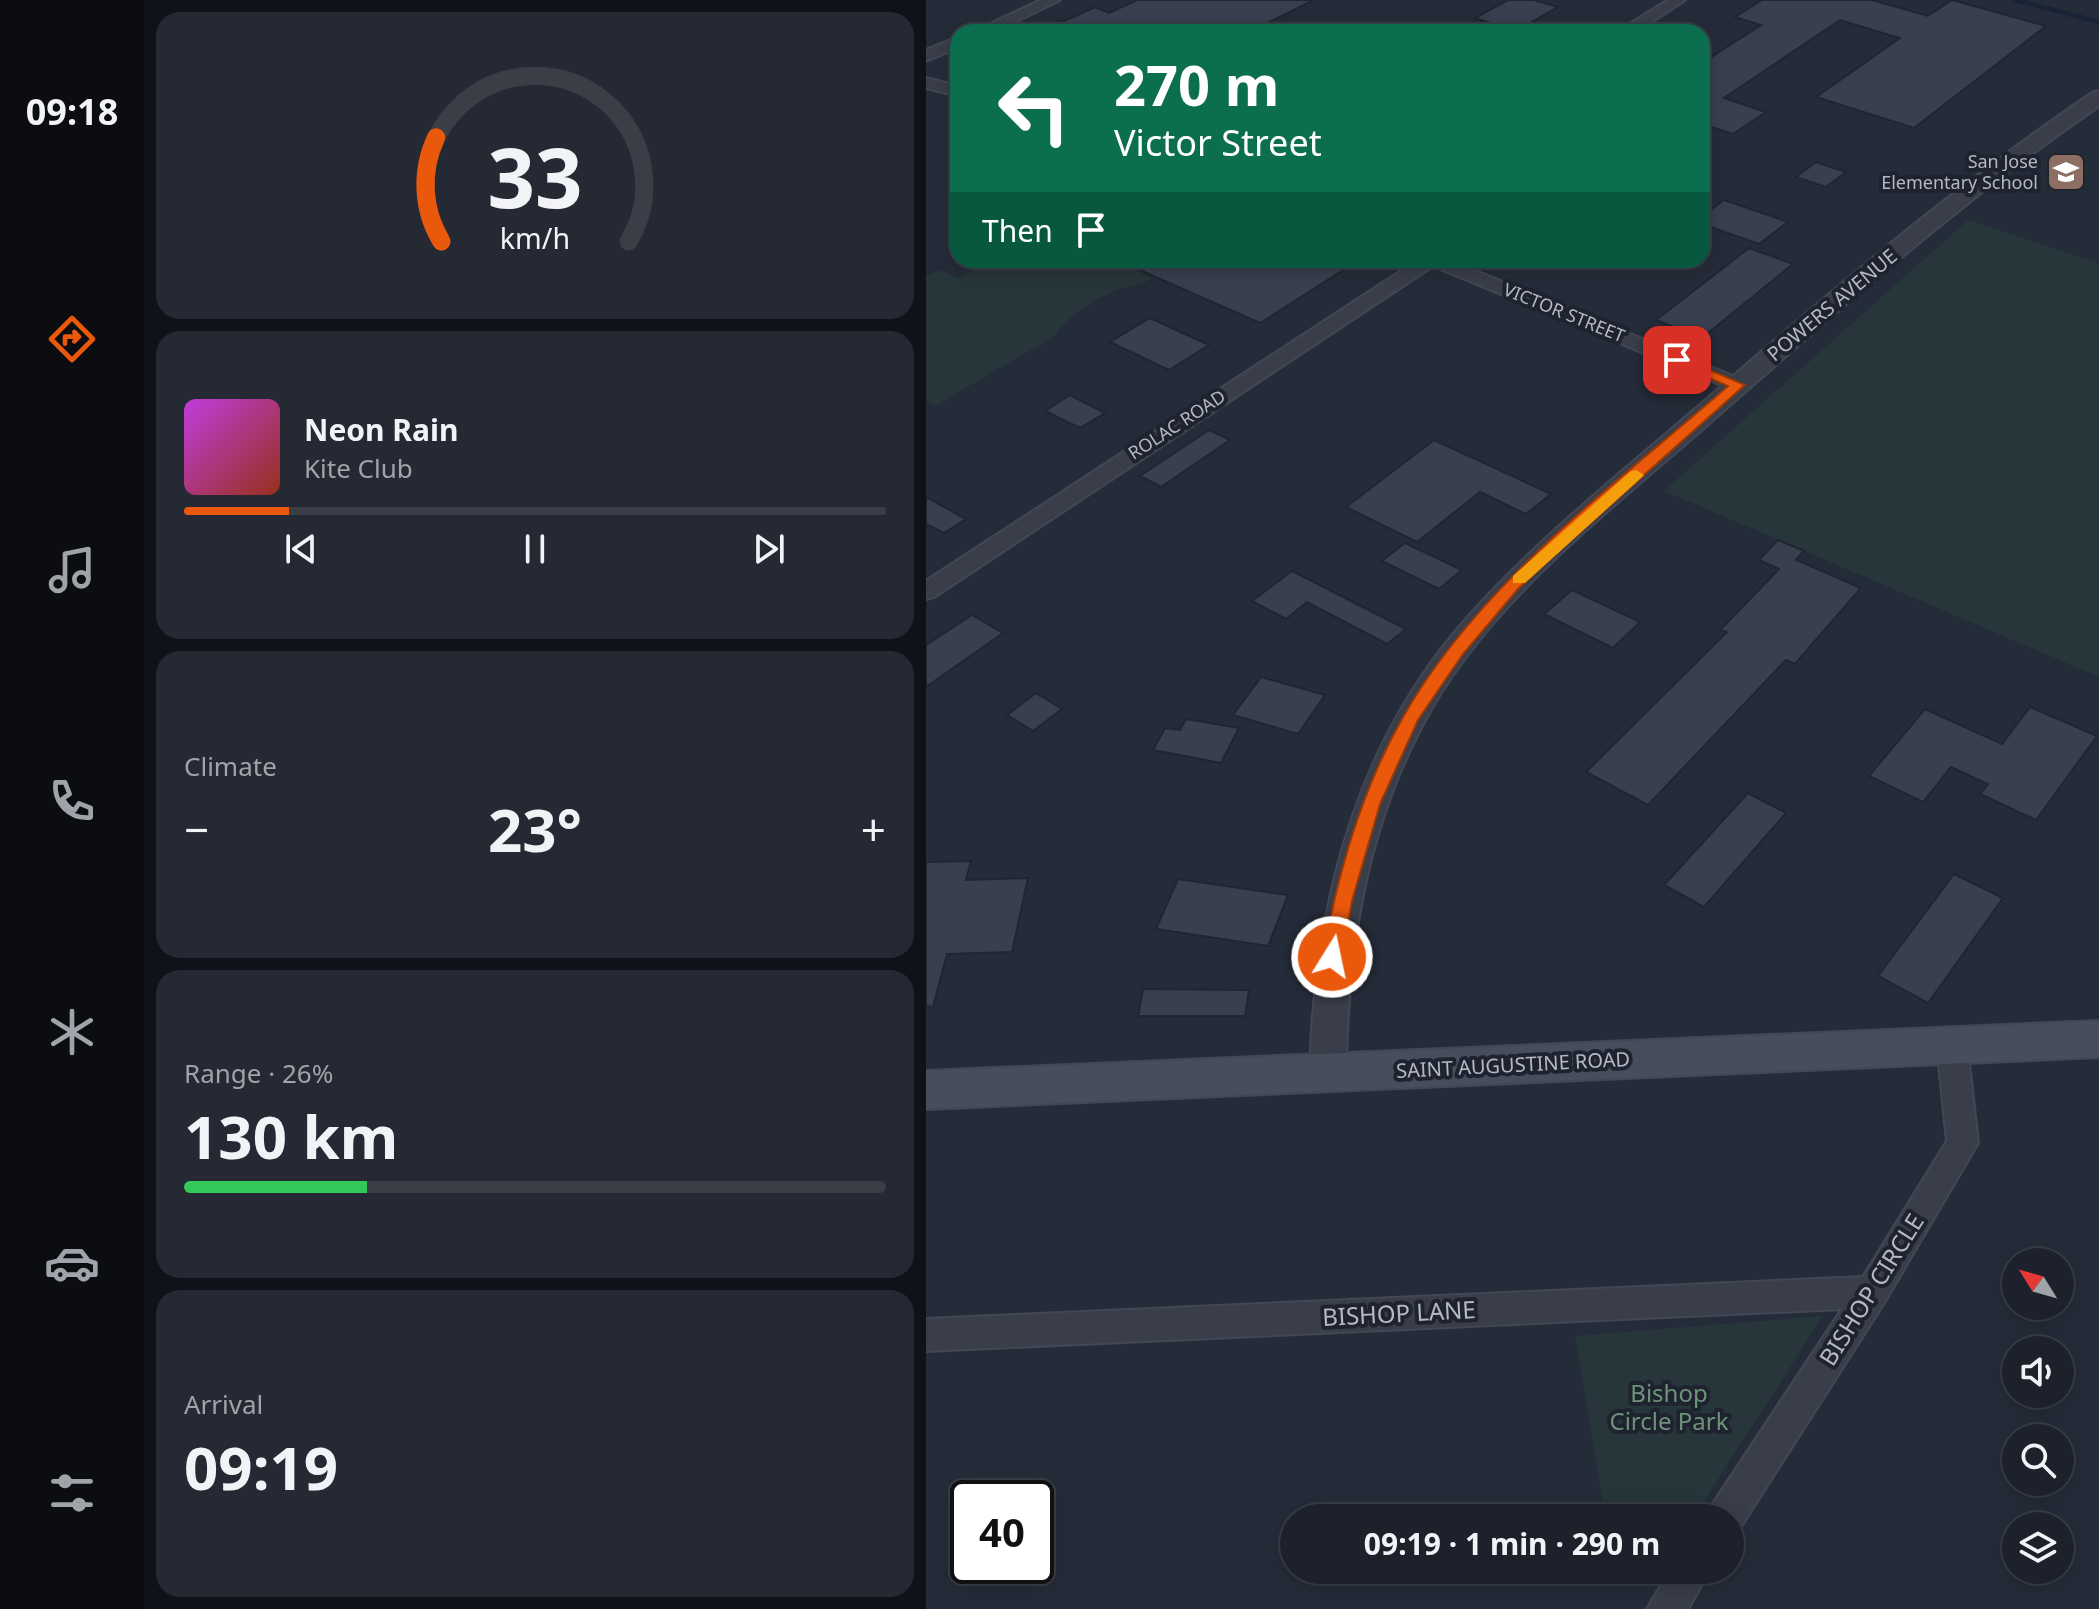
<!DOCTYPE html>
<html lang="en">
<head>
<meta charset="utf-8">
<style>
	body { margin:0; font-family:"Noto Sans",sans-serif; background:#252933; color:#f1f3f6; height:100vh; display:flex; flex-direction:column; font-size:30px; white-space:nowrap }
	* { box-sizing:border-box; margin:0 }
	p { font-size:26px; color:#a0a3a9 }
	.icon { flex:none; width:44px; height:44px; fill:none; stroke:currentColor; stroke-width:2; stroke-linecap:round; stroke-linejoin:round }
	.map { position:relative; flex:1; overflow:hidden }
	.drawer { display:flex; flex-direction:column; gap:12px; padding:12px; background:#0f1218; width:782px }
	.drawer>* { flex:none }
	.hud { position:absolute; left:24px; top:24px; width:760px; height:244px; border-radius:24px; box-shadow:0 4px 20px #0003,0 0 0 2px #3a3e47; background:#0b6e4f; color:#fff; overflow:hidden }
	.needle { width:52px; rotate:307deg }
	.tools { position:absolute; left:1076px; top:1248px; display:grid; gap:16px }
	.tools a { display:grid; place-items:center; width:72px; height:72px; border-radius:50%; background:#1c212b; box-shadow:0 4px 20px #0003,0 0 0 2px #3a3e47; font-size:40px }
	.speed { position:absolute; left:24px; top:1480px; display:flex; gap:16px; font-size:40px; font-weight:700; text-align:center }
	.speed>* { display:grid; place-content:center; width:104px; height:104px; border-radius:50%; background:#1c212b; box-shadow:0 4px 20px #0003,0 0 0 2px #3a3e47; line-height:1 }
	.speed .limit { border:4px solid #111; border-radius:12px; background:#fff; color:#111 }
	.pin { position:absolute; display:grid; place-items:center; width:68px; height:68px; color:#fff; margin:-34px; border-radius:16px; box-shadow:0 4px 12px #0006 }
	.me { position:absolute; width:88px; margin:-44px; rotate:10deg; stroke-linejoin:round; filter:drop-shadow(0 0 6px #0008) }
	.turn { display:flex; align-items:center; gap:28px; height:168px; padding:0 32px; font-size:36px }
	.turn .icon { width:104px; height:104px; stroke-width:2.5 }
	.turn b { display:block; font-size:56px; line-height:68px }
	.then { display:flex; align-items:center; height:76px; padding:0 32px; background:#0003; gap:16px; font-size:30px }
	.big { font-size:60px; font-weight:700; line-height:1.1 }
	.drawer .card { flex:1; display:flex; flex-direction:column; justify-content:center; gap:12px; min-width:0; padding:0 28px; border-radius:24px; background:#252933 }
	.drawer .dial { align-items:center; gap:0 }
	.dial svg { height:208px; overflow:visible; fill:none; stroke:#3a3e47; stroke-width:7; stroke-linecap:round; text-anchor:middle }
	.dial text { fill:#f1f3f6; stroke:none }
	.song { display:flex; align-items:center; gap:24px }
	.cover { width:96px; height:96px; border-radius:12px; background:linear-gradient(135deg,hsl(290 70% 55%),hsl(10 70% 35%)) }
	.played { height:8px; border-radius:4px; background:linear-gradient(90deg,#ea580c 15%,#3a3e47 15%) }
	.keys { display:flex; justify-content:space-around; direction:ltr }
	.heat { display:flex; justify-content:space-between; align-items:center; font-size:44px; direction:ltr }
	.charge { height:12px; border-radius:6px; background:linear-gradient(90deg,#34c759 26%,#3a3e47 0) }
	.trip { position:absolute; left:354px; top:1504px; width:464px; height:80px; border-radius:40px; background:#1c212b; box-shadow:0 4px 20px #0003,0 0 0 2px #3a3e47; font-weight:700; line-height:80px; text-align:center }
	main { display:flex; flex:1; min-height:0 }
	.menu { display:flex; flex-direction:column; width:144px; justify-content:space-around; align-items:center; background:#0b0d11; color:#a0a3a9 }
	.menu .icon { width:56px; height:56px }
	.menu .current { color:#ea580c }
	.menu b { font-size:36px; color:#f1f3f6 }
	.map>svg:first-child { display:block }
	.green { fill:#27363a }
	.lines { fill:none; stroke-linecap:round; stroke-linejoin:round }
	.stream { stroke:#1a2336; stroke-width:5 }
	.building { fill:#384050; stroke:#202531; stroke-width:2 }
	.minor-casing { stroke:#424753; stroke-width:4 }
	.tertiary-casing { stroke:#424753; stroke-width:4 }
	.secondary-casing { stroke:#424753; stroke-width:4 }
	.minor { fill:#393e4a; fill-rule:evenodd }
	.tertiary { fill:#393e4a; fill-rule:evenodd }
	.secondary { fill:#474d5c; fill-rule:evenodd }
	.route { fill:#ea580c; stroke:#983908; stroke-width:2 }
	.slow { fill:#f59e0b }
	.labels { text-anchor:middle; stroke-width:8; stroke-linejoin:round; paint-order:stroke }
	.far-poi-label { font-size:18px; fill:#b4b9c5; stroke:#1e232f; text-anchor:end }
	.far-street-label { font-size:18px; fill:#b4b9c5; stroke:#1e232f }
	.street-label { font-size:20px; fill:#b4b9c5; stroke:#1e232f }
	.near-street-label { font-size:24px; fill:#b4b9c5; stroke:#1e232f }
	.near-park-label { font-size:24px; fill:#6e937a; stroke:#1e232f }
</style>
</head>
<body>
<main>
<nav class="menu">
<b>09:18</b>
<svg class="icon current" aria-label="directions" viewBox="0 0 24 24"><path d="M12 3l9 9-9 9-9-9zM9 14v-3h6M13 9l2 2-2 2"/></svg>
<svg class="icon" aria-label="music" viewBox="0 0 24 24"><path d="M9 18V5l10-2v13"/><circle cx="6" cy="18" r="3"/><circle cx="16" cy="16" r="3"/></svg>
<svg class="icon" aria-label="phone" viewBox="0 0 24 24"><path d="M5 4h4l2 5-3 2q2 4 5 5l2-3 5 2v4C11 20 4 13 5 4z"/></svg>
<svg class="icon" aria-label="climate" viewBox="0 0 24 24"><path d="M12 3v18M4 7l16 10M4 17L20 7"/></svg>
<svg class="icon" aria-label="car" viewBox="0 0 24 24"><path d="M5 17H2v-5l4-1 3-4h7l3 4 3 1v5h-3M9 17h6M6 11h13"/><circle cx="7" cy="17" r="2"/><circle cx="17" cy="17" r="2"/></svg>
<svg class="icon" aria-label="filters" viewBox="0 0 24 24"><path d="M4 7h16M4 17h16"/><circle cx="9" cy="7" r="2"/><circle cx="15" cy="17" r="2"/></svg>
</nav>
<section class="drawer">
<div class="card dial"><svg viewBox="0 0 100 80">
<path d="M14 69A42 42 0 1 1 86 69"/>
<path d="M14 69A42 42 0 0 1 12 29" stroke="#ea580c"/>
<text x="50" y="56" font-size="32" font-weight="700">33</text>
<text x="50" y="72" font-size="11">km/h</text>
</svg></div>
<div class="card">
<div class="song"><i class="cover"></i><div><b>Neon Rain</b><p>Kite Club</p></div></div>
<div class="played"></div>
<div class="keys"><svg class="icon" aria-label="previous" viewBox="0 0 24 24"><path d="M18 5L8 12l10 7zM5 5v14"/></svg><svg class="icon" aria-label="pause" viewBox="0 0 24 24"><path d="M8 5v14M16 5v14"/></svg><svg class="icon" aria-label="next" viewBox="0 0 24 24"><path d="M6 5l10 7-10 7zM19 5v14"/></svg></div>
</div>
<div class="card"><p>Climate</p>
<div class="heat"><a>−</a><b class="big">23°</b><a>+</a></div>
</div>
<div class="card"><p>Range · 26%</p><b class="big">130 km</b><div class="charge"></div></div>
<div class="card"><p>Arrival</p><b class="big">09:19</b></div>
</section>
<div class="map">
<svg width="1173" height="1609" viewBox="0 0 1173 1609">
	<rect width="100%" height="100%" fill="#252c39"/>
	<g class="green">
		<polygon points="1042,220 1173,263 1173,677 738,491"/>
		<path d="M66 260H187L227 278C214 286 203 285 190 290 168 300 141 315 129 336L10 405 0 401V276L13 270 32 278Z"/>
		<polygon points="897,1316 767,1518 680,1518 649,1336"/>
	</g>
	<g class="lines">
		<polyline class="stream" points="1090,0 1173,22"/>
	</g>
	<g class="building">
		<polygon points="211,0 388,0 323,32 114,32 169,7 183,13"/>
		<polygon points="582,0 608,0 632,7 590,31 549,18"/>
		<polygon points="836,0 946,0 1002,16 1026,0 1120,26 988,128 890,97 974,38 914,20 798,98 840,112 807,134 776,124 776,63 835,25 809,17"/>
		<polygon points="890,162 920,172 900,187 870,177"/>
		<polygon points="798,200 862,222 833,244 776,224 776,216"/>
		<polygon points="823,248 867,264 776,338 730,320"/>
		<polygon points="191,260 433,260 334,323"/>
		<polygon points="224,318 283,345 243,370 184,342"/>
		<polygon points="144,395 179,413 154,428 119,411"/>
		<polygon points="283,430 304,440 235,487 214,476"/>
		<polygon points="508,440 625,494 600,514 554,492 491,542 420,507"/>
		<polygon points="0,497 40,519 18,533 0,524"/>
		<polygon points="852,540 878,551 870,560 935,588 869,664 860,660 722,805 660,772 801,632 794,630 853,569 833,560"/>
		<polygon points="479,543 536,570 513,589 456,561"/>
		<polygon points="366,571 480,629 461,644 381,602 360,619 326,601"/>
		<polygon points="646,590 714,622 687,648 618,614"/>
		<polygon points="46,615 77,633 0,687 0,645"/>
		<polygon points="335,677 399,695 372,734 307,715"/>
		<polygon points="110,693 136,709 107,731 81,715"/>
		<polygon points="1104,707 1171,736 1110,820 1054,794 1062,784 1025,767 997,802 943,776 999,709 1076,744"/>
		<polygon points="260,719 313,728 295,763 227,750 239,728 254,730"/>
		<polygon points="822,793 860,813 778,907 738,885"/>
		<polygon points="45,861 40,880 102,878 86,952 21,954 7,1007 0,1006 0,862"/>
		<polygon points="1028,874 1077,898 1002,1003 952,976"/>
		<polygon points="252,879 362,895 342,946 230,929"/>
		<polygon points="217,989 323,990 319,1016 212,1016"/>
	</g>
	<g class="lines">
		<g class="minor-casing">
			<g id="minor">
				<polygon points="115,0 134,0 68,32 47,32"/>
				<polygon points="742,0 759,0 710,32 691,32"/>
				<polygon points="32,37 32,48 0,61 0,50"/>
				<polygon points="0,78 32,86 32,96 0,88"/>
				<polygon points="492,260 523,260 819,381 822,385 812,391 805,389 507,266 8,597 0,599 0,581"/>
				<polygon points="1026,1033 1036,1036 1041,1045 1052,1143 958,1303 812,1531 804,1534 804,1518 781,1518 786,1505 916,1309 0,1351 0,1319 937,1277 1021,1141 1011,1045 1016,1036"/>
				<polygon points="744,1570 784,1570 762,1609 721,1609"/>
			</g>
		</g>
		<g class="tertiary-casing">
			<path id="tertiary" d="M1173 91V106C1033 202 907 315 779 427 678 516 561 603 497 724 439 833 421 952 420 1073L415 1084 402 1088 389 1084 384 1073C388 911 426 753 533 627 609 539 703 467 790 391 911 286 1033 183 1166 93Z"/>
		</g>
		<g class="secondary-casing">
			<polygon id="secondary" points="1173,1021 1173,1057 0,1109 0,1071"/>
		</g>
		<use href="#minor" class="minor"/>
		<use href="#tertiary" class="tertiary"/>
		<use href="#secondary" class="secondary"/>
	</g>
	<path class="route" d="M751 356 819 385 625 558 592 589 537 654 492 720 454 804 426 901 416 957 413 963H399L397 957C411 875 435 791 477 717 552 584 689 485 802 386L747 363V357Z"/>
	<polygon class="slow" points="710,470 718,475 715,478 599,583 587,583 587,576 705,471"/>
	<defs>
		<g id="school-square" transform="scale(2)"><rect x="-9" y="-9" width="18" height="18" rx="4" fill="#8d6e63" stroke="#1e232f"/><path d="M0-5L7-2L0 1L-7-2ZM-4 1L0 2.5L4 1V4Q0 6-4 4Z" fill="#fff"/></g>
	</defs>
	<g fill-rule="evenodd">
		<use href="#school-square" x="1140" y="172"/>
	</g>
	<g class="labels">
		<g class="far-poi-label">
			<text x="1112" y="168">San Jose<tspan x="1112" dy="21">Elementary School</tspan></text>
		</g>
		<g class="far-street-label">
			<text transform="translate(638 313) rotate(22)" y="6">VICTOR STREET</text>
			<text transform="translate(251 425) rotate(-33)" y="6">ROLAC ROAD</text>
		</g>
		<g class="street-label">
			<text transform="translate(906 305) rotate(-40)" y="7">POWERS AVENUE</text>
			<text transform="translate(587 1065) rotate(-3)" y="7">SAINT AUGUSTINE ROAD</text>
		</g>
		<g class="near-street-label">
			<text transform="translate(946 1290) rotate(-58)" y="8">BISHOP CIRCLE</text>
			<text transform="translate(473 1314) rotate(-3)" y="8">BISHOP LANE</text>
		</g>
		<g class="near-park-label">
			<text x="743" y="1402">Bishop<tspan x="743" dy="28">Circle Park</tspan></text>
		</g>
	</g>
</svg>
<div class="tools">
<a><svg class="needle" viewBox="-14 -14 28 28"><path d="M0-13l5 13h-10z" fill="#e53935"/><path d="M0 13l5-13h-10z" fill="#a0a3a9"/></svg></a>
<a><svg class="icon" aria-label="sound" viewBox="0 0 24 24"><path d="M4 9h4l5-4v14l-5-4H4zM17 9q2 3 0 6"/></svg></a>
<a><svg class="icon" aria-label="search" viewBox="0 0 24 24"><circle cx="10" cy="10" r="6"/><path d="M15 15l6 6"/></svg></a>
<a><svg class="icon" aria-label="layers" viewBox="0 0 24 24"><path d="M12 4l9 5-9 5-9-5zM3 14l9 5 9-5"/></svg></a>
</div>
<div class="speed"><div class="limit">40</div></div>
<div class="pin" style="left:751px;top:360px;background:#d93025"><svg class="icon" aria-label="arrive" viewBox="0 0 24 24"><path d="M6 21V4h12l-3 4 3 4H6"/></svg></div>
<svg class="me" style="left:406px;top:957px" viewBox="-20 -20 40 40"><circle r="17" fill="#ea580c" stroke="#fff" stroke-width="3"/><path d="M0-11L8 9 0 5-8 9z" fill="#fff"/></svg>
<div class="trip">09:19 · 1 min · 290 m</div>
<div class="hud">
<div class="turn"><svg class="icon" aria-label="left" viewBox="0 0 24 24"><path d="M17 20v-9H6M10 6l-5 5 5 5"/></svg><div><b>270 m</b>Victor Street</div></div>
<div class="then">Then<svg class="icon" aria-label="arrive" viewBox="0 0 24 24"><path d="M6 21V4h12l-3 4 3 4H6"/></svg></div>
</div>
</div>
</main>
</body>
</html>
